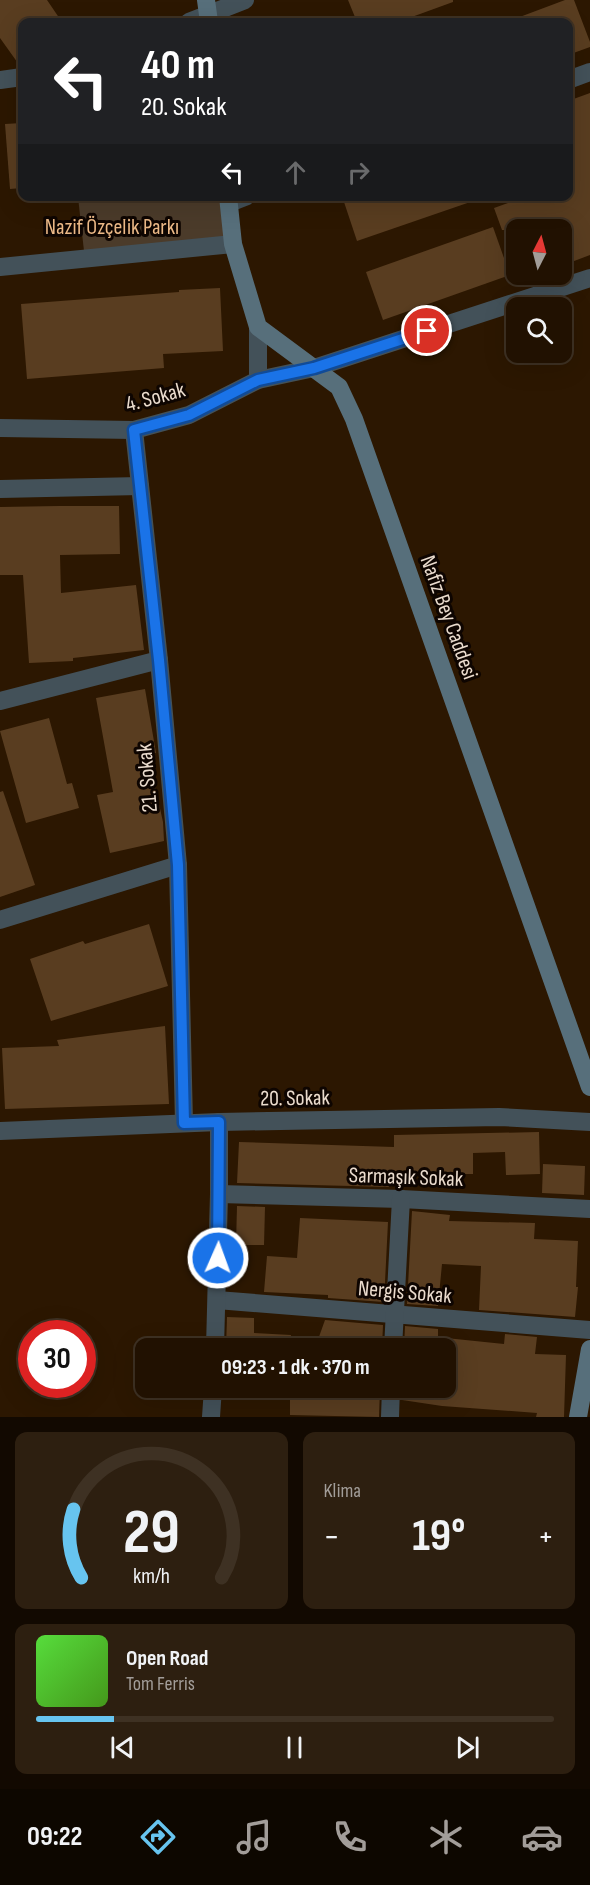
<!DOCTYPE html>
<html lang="tr">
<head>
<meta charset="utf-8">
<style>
	body { margin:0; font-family:"Sofia Sans Condensed",sans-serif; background:#2d1f10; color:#f1f3f6; height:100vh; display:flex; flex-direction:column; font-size:22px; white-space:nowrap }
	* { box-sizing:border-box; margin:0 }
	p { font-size:20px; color:#a29d99 }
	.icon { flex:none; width:33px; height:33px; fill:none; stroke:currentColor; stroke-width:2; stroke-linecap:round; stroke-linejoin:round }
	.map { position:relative; height:1417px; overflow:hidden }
	.drawer { display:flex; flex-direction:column; gap:15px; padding:15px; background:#120901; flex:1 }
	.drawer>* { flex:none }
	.guide { position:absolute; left:18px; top:18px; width:555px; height:183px; border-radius:12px; box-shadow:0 6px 24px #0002,0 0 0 2px #3e3123; background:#202124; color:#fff; overflow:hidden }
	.needle { width:39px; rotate:6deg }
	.controls { position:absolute; left:506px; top:219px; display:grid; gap:12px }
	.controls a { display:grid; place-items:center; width:66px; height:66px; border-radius:12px; background:#211101; box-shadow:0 6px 24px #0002,0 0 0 2px #3e3123; font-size:30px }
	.speed { position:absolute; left:18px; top:1320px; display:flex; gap:12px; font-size:30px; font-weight:700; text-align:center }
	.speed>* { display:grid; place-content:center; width:78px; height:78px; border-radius:50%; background:#211101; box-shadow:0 6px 24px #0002,0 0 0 2px #3e3123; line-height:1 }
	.speed .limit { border:9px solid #d22; background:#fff; color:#111 }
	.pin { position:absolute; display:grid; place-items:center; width:51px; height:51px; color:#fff; margin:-26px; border:3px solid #fff; border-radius:50%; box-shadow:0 2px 6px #0007 }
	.me { position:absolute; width:66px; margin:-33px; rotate:2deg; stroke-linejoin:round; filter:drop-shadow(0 0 4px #0008) }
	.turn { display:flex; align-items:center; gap:21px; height:126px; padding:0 24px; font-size:27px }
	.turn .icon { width:78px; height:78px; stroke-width:2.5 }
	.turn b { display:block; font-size:42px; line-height:51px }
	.lanes { display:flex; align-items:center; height:57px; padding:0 24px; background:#0003; justify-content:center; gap:30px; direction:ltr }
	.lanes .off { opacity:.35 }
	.big { font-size:45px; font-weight:700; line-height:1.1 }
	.drawer .tile { flex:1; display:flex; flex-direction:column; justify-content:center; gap:9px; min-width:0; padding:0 21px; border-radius:12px; background:#2d1f10 }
	.drawer .dial { align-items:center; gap:0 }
	.dial svg { height:156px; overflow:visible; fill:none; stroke:#3e3123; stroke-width:7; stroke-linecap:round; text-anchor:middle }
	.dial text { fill:#f1f3f6; stroke:none }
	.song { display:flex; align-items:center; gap:18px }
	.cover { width:72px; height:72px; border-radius:9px; background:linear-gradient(135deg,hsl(110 70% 55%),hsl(100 70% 35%)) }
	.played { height:6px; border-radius:3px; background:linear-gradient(90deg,#67c4ef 15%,#3e3123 15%) }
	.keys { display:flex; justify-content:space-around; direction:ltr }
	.heat { display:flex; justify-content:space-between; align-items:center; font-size:33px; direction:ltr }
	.drawer .tiles { flex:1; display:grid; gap:15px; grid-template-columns:1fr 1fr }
	.tile:last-child { grid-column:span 2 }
	.trip { position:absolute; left:135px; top:1338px; width:321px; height:60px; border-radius:12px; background:#211101; box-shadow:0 6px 24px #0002,0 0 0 2px #3e3123; font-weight:700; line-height:60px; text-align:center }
	.dock { display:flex; height:96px; justify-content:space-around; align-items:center; background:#0d0700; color:#a29d99 }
	.dock .icon { width:42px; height:42px }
	.dock .selected { color:#67c4ef }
	.dock b { font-size:27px; color:#f1f3f6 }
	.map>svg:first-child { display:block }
	.green { fill:#4b3b2a }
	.building { fill:#593d20 }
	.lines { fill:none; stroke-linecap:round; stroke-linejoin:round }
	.street { stroke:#435159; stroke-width:18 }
	.secondary { stroke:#576f7b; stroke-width:18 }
	.route-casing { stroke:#114b97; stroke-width:15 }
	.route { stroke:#1a73e8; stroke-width:10 }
	.labels { text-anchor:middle; stroke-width:6; stroke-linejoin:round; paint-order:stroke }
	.park-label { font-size:22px; fill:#ecb987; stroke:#0e0501 }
	.street-label { font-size:22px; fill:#ebdcce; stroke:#0e0501 }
</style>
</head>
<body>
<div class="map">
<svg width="590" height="1417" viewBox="0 0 590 1417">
	<rect width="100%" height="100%" fill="#2c1701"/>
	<polygon class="green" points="78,197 228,197 233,244 85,260"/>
	<g class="building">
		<polygon points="0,0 47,0 62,22 22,22 22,66 20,66 0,38"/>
		<polygon points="348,0 453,0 453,2 398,22 357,22"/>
		<polygon points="565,0 574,0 590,42 590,47 568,55 568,22 509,22 509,21"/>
		<polygon points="590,93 590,255 561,266 561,230 502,230 494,208 527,196 568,196 568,101"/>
		<polygon points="22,123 22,188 10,189 5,124"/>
		<polygon points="342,196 479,196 479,199 357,241"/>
		<polygon points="493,227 510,275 383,320 366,272"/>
		<polygon points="220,288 223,351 163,354 164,368 27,379 21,304 179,292 179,290"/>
		<polygon points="59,506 119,506 120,554 60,555 61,593 136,585 144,650 73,658 73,661 29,663 23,575 0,575 0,507"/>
		<polygon points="145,689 156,753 148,754 163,822 164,841 110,853 97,795 113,792 96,698"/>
		<polygon points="49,718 67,784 72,783 79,808 26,823 0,731"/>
		<polygon points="3,791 35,885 0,897 0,792"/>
		<polygon points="149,924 168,986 51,1021 30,959 83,941 85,944"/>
		<polygon points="165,1026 169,1104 5,1109 2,1048 59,1046 57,1040"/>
		<polygon points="539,1132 540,1174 506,1175 505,1152 473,1153 473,1174 390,1174 389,1187 237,1183 239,1142 394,1147 394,1135"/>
		<polygon points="543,1164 585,1166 584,1195 542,1193"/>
		<polygon points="237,1206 265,1207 264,1245 236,1245"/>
		<polygon points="412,1211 450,1215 449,1221 535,1223 534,1239 578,1241 576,1287 578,1287 575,1317 479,1310 481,1266 442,1264 438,1306 407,1304"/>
		<polygon points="300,1218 388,1222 384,1302 328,1298 328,1295 264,1292 267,1256 297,1258"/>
		<polygon points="227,1317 254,1318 254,1333 291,1335 290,1348 226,1348"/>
		<polygon points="325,1320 383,1325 382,1348 315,1348"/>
		<polygon points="405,1326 438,1329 438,1348 404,1348"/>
		<polygon points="505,1334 537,1337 535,1354 566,1355 564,1417 536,1417 537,1413 442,1406 402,1400 402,1388 446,1388 446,1338 504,1344"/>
		<polygon points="290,1388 380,1389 379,1417 290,1415"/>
	</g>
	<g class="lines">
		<g class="street">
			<polyline points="189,22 245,0"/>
			<polyline points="0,80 22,77"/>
			<polyline points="568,80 590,72"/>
			<polyline points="229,203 247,196"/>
			<polyline points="0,267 233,244"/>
			<polyline points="258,327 258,380"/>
			<polyline points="0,428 134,430 189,415 258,380 314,368 590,278"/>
			<polyline points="134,430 159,660 178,865 184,1123"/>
			<polyline points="0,489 140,486"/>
			<polyline points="0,701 159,660"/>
			<polyline points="0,920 178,865"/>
			<polyline points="0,1131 219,1122 499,1117 590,1122"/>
			<polyline points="219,1194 401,1199 590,1209"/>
			<polyline points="217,1300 590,1330"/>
			<polyline points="215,1348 219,1194 219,1122"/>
			<polyline points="393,1348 401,1199"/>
			<polyline points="211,1417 213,1388"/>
			<polyline points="390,1417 391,1388"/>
		</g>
		<g class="secondary">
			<polyline points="206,0 209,22"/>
			<polyline points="228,196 233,244 258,327 339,387 354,419 590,1087"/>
			<polyline points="578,1417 590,1349"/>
		</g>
	</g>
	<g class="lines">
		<g class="route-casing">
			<polyline id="route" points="218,1258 219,1122 184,1123 178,865 159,660 134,430 189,415 258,380 314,368 427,331"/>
		</g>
		<use href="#route" class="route"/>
	</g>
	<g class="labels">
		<g class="park-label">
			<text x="112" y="234">Nazif Özçelik Parkı</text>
		</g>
		<g class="street-label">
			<text transform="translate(155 396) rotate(-15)" y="8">4. Sokak</text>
			<text transform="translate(450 617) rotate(70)" y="8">Nafiz Bey Caddesi</text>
			<text transform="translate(146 778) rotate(-95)" y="8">21. Sokak</text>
			<text transform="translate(295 1097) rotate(-1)" y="8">20. Sokak</text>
			<text transform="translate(406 1176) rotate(2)" y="8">Sarmaşık Sokak</text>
			<text transform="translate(405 1291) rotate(5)" y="8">Nergis Sokak</text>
		</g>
	</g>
</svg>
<div class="controls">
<a><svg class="needle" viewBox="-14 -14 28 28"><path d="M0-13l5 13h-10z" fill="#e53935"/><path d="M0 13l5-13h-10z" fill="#a29d99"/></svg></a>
<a><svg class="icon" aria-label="search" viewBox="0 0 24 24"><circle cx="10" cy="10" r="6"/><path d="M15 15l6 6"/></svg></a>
</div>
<div class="speed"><div class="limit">30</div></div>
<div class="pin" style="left:427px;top:331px;background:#d93025"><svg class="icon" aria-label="arrive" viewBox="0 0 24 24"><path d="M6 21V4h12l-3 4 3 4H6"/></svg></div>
<svg class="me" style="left:218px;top:1258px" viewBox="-20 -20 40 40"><circle r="17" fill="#1a73e8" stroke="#fff" stroke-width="3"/><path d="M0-11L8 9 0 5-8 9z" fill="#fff"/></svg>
<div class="trip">09:23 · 1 dk · 370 m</div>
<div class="guide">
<div class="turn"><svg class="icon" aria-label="left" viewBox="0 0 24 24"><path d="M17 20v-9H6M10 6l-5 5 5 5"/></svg><div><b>40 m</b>20. Sokak</div></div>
<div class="lanes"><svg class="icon" aria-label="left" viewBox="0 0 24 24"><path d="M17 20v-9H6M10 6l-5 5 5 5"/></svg><svg class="icon off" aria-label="ahead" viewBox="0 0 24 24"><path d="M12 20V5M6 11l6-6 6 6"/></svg><svg class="icon off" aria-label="right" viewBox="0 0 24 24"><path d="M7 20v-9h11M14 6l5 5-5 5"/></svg></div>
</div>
</div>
<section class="drawer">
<div class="tiles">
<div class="tile dial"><svg viewBox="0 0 100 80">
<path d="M14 69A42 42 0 1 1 86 69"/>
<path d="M14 69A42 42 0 0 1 10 34" stroke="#67c4ef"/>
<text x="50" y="56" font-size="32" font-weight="700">29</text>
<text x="50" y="72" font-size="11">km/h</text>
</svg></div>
<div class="tile"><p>Klima</p>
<div class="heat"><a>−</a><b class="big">19°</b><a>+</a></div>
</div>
<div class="tile">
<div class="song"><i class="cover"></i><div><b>Open Road</b><p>Tom Ferris</p></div></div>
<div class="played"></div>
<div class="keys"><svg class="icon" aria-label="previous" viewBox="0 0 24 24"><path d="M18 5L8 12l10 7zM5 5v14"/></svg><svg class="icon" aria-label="pause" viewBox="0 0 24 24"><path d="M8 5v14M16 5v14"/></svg><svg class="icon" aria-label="next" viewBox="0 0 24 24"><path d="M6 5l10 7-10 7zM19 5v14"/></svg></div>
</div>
</div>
</section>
<nav class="dock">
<b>09:22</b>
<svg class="icon selected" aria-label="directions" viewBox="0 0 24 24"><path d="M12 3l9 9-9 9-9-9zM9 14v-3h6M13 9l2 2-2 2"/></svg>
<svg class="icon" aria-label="music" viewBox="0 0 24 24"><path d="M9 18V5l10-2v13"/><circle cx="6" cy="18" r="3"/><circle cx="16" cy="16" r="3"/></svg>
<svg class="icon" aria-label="phone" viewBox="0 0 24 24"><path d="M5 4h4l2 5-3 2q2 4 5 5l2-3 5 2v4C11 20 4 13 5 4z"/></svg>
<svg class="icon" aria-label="climate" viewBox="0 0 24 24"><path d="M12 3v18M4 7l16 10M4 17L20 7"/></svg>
<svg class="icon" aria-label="car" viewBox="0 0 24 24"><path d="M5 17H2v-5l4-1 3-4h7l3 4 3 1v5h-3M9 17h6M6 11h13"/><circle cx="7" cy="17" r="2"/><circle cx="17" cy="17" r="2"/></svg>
</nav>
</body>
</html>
